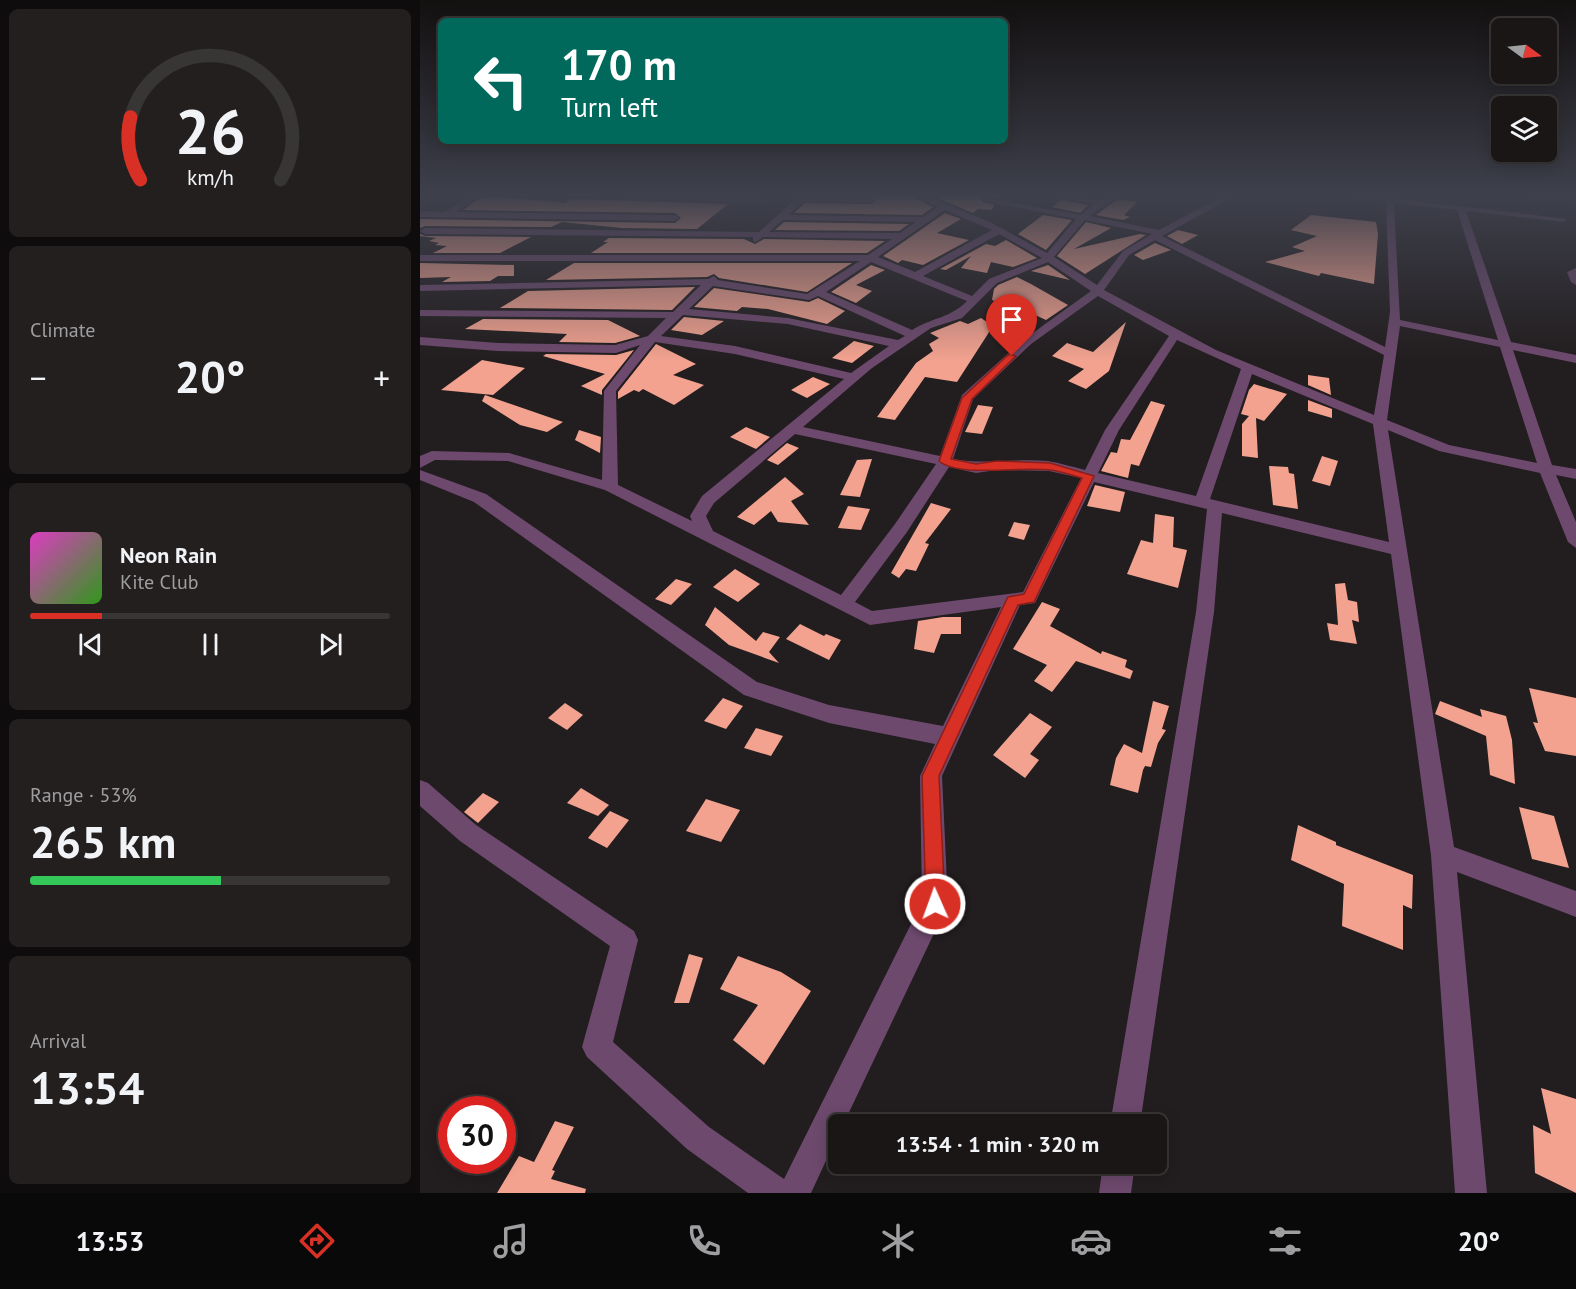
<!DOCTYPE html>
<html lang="en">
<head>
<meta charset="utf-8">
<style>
	body { margin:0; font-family:"PT Sans",sans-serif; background:#231f1f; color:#f1f3f6; height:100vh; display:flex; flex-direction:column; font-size:22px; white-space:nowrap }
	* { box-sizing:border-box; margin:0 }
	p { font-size:20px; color:#9f9fa1 }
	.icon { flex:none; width:33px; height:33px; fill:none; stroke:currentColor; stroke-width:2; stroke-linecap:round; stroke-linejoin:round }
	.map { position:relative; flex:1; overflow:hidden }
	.panel { display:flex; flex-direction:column; gap:9px; padding:9px; background:#0e0c0c; width:420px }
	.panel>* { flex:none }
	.guide { position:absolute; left:18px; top:18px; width:570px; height:126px; border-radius:9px; box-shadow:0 3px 15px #0003,0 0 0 2px #383535; background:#00695c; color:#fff; overflow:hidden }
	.needle { width:39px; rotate:105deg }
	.tools { position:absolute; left:1071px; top:18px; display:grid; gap:12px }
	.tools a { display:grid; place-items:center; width:66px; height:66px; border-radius:9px; background:#1a1616; box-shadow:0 3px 15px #0003,0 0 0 2px #383535; font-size:30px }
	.speed { position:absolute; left:18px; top:1096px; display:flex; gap:12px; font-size:30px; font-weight:700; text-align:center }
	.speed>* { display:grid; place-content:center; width:78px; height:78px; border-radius:50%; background:#1a1616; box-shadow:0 3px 15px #0003,0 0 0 2px #383535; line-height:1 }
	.speed .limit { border:9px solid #d22; background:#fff; color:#111 }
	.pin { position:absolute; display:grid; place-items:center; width:51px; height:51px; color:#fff; margin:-62px -26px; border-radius:50% 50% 50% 0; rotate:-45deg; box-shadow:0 0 6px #0007 }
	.pin .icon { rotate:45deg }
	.me { position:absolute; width:66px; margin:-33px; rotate:358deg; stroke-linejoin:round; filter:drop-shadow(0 0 4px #0008) }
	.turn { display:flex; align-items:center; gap:21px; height:126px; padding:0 24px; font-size:27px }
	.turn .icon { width:78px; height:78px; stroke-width:2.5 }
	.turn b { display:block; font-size:42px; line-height:51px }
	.big { font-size:45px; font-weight:700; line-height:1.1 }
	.panel .tile { flex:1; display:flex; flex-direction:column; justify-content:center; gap:9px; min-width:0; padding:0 21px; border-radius:9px; background:#231f1f }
	.panel .dial { align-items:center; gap:0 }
	.dial svg { height:156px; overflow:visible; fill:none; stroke:#383535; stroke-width:7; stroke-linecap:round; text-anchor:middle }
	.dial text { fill:#f1f3f6; stroke:none }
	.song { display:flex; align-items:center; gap:18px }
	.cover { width:72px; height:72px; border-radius:9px; background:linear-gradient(135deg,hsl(310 70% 55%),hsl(110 70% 35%)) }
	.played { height:6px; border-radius:3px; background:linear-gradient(90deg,#d93025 20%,#383535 20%) }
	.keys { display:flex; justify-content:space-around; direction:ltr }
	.heat { display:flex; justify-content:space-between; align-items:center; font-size:33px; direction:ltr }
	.charge { height:9px; border-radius:4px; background:linear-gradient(90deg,#34c759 53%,#383535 0) }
	.trip { position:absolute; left:408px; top:1114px; width:339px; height:60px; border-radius:9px; background:#1a1616; box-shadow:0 3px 15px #0003,0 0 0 2px #383535; font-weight:700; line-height:60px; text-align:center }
	.tabs { display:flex; height:96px; justify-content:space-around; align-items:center; background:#0a0909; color:#9f9fa1 }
	.tabs .icon { width:42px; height:42px }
	.tabs .active { color:#d93025 }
	.tabs b { font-size:27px; color:#f1f3f6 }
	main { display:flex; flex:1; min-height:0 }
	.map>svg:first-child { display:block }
	.building { fill:#f3a28f }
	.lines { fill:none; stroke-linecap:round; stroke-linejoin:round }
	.street { fill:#6d496d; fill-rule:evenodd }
	.route { fill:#d93025; stroke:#8d1f18; stroke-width:1.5 }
</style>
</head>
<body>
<main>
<section class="panel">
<div class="tile dial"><svg viewBox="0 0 100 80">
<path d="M14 69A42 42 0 1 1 86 69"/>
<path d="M14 69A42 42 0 0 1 9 37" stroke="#d93025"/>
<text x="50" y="56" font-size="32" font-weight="700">26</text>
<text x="50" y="72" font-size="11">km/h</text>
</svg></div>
<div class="tile"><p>Climate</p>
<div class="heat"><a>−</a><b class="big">20°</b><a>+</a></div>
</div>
<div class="tile">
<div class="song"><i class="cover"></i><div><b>Neon Rain</b><p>Kite Club</p></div></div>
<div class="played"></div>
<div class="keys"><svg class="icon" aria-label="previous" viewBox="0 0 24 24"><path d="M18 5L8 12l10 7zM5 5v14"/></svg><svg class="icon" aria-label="pause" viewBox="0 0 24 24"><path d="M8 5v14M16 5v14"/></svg><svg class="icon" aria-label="next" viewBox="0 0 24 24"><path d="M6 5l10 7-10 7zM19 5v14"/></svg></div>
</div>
<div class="tile"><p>Range · 53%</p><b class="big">265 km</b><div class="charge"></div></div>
<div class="tile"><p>Arrival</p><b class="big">13:54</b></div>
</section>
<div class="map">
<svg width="1156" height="1193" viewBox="0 0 1156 1193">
	<rect width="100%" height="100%" fill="#221d1e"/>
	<g class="building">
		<polygon points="428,194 487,194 513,207 502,215 374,213 385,203 450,204 456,201 450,196"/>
		<polygon points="508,194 585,194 579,198 560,195 562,202 574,205 572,210 558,209 553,213"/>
		<polygon points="80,197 145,203 152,199 308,204 277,229 202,228 142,222 131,227 5,226 0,228 0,219 255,223 261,218 255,213 43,210 60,198"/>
		<polygon points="698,199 717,202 704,215 710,217 703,220 676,215"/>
		<polygon points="641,200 668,205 660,213 632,207"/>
		<polygon points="525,213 541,219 517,233 549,240 503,265 482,260 478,263 463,256"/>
		<polygon points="623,215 652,220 626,250 598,234"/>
		<polygon points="891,215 956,222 958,234 954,284 901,273 899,276 845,262 885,251 872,247 897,236 871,230"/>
		<polygon points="364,222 489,224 479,231 355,230"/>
		<polygon points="666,222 691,228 654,249 720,234 726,235 665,274 637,256"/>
		<polygon points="758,230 778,235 762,244 747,236"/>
		<polygon points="0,234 5,236 111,237 80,253 13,253 27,246 15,245 19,243 9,241 16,238 0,236"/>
		<polygon points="189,238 324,239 335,244 344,239 465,241 447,253 171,253 188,242 183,242"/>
		<polygon points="586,240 617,258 593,267 571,262 567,273 541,268 551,256 526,270 520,269 566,244 575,246"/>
		<polygon points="735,243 751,250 723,260 714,255"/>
		<polygon points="0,263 94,265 94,276 78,276 70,281 22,282 31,277 0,278"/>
		<polygon points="154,263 432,263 387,292 299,278 294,274 287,277 126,280"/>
		<polygon points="451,265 465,270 436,285 452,291 436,303 411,292"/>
		<polygon points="628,265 650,280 611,271"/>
		<polygon points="597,277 611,284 648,305 626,320 587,302 586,305 572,300 574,289 578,285"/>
		<polygon points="275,287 252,310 80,308 108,291"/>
		<polygon points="294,288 389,302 398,298 425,311 407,324 348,309 322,307 317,311 274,307"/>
		<polygon points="264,317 304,321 282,335 251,330"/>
		<polygon points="561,318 573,326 537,382 505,377 475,420 457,417 496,363 513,351 509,344 519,338 510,333 540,321 548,324"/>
		<polygon points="63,319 188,320 220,336 195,343 139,342 147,334 45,329"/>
		<polygon points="706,322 689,371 666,389 648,381 664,369 632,356 647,343 673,352"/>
		<polygon points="434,341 454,346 432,363 412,358"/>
		<polygon points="236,344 276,364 253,375 284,385 254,405 223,389 219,392 214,390 198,399 198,392"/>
		<polygon points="214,350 182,390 182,395 161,386 185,374 123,356 126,354 196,355"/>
		<polygon points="62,360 105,368 73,395 21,390"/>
		<polygon points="888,375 909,378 911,395 888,385"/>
		<polygon points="393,377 410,384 387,398 371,390"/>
		<polygon points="834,384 867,394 844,421 836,418 838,458 822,456 822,424 829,416 821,414 829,390"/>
		<polygon points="65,395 143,422 127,432 100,425 62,401"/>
		<polygon points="888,400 912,409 912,418 888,411"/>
		<polygon points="731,401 745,405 719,466 711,464 708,478 681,471 691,452 697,453 701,439 710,440"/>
		<polygon points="558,405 573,407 562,434 545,432"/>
		<polygon points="326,427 350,437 336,449 310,437"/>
		<polygon points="159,430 181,437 180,453 155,440"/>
		<polygon points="367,443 379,448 358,465 347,460"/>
		<polygon points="902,456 918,461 910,486 892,481"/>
		<polygon points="452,459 440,497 420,495 437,460"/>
		<polygon points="849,466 868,467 869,473 874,474 878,509 853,505"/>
		<polygon points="365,477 384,494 371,501 389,525 358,522 351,511 334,525 317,517"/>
		<polygon points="675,485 705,492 700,512 667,506"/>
		<polygon points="511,503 531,509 505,543 509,544 496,571 486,569 479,578 471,573"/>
		<polygon points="428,506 450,509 441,530 418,528"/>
		<polygon points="735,514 754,517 753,547 767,550 758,588 707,574 721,540 733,543"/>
		<polygon points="594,522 610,525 604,540 588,536"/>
		<polygon points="315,569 340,584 318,602 293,587"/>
		<polygon points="256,579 272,584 251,605 235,599"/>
		<polygon points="925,583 928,600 937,602 939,622 932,620 937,644 910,640 907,623 918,625 915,584"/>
		<polygon points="622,602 640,609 630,626 681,654 682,651 707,660 705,667 713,671 710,679 656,661 632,692 614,681 627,665 593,649"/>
		<polygon points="295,607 336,641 343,632 360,637 349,652 359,663 309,645 285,625"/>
		<polygon points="523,617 541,617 541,634 521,634 514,653 494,649 498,621"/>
		<polygon points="380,624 404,636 406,634 421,640 409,660 366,639"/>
		<polygon points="1109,688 1156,698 1156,756 1125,751 1113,722 1118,723"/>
		<polygon points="303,698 323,706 306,729 284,721"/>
		<polygon points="733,701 749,706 742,729 746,730 738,743 731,767 725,766 723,770 718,793 690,785 696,758 704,744 722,753"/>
		<polygon points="1020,701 1062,717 1060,709 1086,716 1092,740 1095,784 1070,775 1066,736 1015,714"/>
		<polygon points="145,703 163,715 147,730 128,718"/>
		<polygon points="610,713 632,727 610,754 619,760 605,778 573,755"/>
		<polygon points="336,728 363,736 351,756 324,748"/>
		<polygon points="161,788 189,805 178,816 147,803"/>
		<polygon points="63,793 79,802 58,823 44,812"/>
		<polygon points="286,799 320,810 301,842 266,831"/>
		<polygon points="1099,807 1134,816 1149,868 1112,859"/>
		<polygon points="190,811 209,820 187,848 168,838"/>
		<polygon points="878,825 916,842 916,845 993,875 992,909 983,905 983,950 922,926 924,884 871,860"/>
		<polygon points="269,954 283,958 269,1003 254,1003"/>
		<polygon points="318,956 361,972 391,991 344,1065 313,1040 338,1005 300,989"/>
		<polygon points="1121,1088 1156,1099 1156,1193 1115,1173 1113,1125 1131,1134"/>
		<polygon points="135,1121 154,1127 132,1170 135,1171 131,1179 166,1189 165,1193 77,1193 99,1156 114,1162"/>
	</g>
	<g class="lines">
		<g class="street">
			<polygon points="51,194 61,194 36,212 255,215 259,218 255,221 0,217 0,211 25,212"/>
			<polygon points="135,194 343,199 347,201 343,203"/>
			<path d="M381 194 450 198 454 200 450 202 384 201 368 215 503 217 518 207 489 194H501L570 222 627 253 656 219 564 201 561 197 661 215 673 204 625 194C641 194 665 201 678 200 686 199 692 194 701 194L670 216 739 230 807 194H818L742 236 965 347 970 312 966 202 907 194H938L1147 219 1143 222 1046 211 1091 342 1156 355V363L1093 350 1132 465 1156 469V479L1136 475 1156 522V548L1148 542 1120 473 1019 451 968 430 1034 847 1156 891V917L1037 872 1067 1193H1035L1011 855 971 554 802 513 794 612 720 1125H690L776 612 787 509 674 482 615 603 600 605 522 776 528 904 423 1125H418V1135L391 1193H328L267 1149 167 1057 162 1047 190 946 40 841 0 806V780L8 783 56 825 214 931 218 940 193 1042 289 1127 364 1179 502 902 500 776 515 744 409 723 324 695 54 502 0 480V470L66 494 337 682 409 705 523 726 581 607 450 625 185 490 88 461 15 460 0 468V456L12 451 89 453 182 480 184 391 220 345 196 353 78 351 0 345V337L78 343 195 345 228 336 246 318 0 316V310L253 312 281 285 0 291V285L288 279 294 276 298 280 387 294 440 261H0V255H448L472 239 343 237 336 242 333 241V237L5 234 0 231 5 228 339 232ZM974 203 1037 210 1078 340 980 320ZM525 210 572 230 495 272 458 257ZM363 220 496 222 480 233 349 232ZM665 220 732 234 703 251 677 285 634 257ZM579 234 622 258 569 279 552 296 503 276ZM735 240 964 355 954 415 796 350 684 290 709 255ZM451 262 547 301C529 319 513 317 492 330L406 292ZM628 262 671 291 603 340 542 395 520 456 383 427 452 368 511 328 542 318 577 283ZM293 286 389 300 398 296 485 336 478 340 368 318 269 309ZM678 296 749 336 685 430 665 470C653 467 640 463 628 461 596 458 564 465 533 459L553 399 611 344ZM263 315 368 324 469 346 431 373 315 346 241 336ZM980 326 1080 347 1117 463 1029 445 967 420ZM757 340 821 369 776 496 678 473 699 430ZM235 342 315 354 424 379 282 496 270 516 272 521 198 485 196 391ZM832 374 953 424 969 542 790 499ZM375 434 516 464 475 524 421 595 293 531 286 516 294 503ZM529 467 556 473 577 470 629 471 661 478 603 592 452 611 435 602 487 532Z"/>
			<polygon points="1090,194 1156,197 1156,201 1094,196"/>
			<polygon points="1156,268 1156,285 1151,282 1147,272"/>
			<polygon points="683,1164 715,1164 711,1193 679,1193"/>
		</g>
	</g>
	<linearGradient id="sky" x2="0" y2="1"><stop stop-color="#131010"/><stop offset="0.54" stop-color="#3e404c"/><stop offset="1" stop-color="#3e404c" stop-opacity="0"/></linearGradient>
	<rect width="1156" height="361" fill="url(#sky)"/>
	<path class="route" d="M589 354 596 356 552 399 531 459 556 464 577 461 630 463 674 476 614 602 598 605 519 776 525 904 522 910 515 913 508 910 506 904 502 776 586 601 588 597 604 594 662 478C651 475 640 471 630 470 602 466 539 478 519 461L542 398Z"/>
</svg>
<div class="tools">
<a><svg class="needle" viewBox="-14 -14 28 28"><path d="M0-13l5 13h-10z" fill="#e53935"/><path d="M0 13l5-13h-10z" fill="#9f9fa1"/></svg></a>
<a><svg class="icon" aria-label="layers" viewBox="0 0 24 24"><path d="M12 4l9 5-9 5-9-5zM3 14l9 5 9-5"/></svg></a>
</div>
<div class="speed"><div class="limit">30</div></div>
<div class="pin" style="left:592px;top:356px;background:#d93025"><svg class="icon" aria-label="arrive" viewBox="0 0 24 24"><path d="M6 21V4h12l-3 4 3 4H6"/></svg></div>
<svg class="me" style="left:515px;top:904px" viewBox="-20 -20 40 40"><circle r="17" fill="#d93025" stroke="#fff" stroke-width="3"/><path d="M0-11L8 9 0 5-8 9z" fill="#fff"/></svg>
<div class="trip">13:54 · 1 min · 320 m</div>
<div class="guide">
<div class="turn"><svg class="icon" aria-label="left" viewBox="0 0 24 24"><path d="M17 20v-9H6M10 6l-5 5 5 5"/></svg><div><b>170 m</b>Turn left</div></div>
</div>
</div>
</main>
<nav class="tabs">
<b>13:53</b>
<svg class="icon active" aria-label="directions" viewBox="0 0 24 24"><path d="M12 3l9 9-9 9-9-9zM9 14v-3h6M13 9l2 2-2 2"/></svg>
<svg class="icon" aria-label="music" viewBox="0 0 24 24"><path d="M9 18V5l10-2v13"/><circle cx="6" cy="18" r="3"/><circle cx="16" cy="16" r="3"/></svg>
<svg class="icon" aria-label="phone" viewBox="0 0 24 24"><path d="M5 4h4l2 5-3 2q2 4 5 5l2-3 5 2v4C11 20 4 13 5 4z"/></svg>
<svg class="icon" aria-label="climate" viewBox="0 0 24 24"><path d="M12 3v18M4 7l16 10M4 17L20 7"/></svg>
<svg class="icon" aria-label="car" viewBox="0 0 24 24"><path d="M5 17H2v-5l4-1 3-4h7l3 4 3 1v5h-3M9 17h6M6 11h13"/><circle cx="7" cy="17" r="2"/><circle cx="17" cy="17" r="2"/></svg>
<svg class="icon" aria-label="filters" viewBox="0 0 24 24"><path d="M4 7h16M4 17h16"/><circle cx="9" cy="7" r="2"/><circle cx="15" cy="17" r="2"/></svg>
<b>20°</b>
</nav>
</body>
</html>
